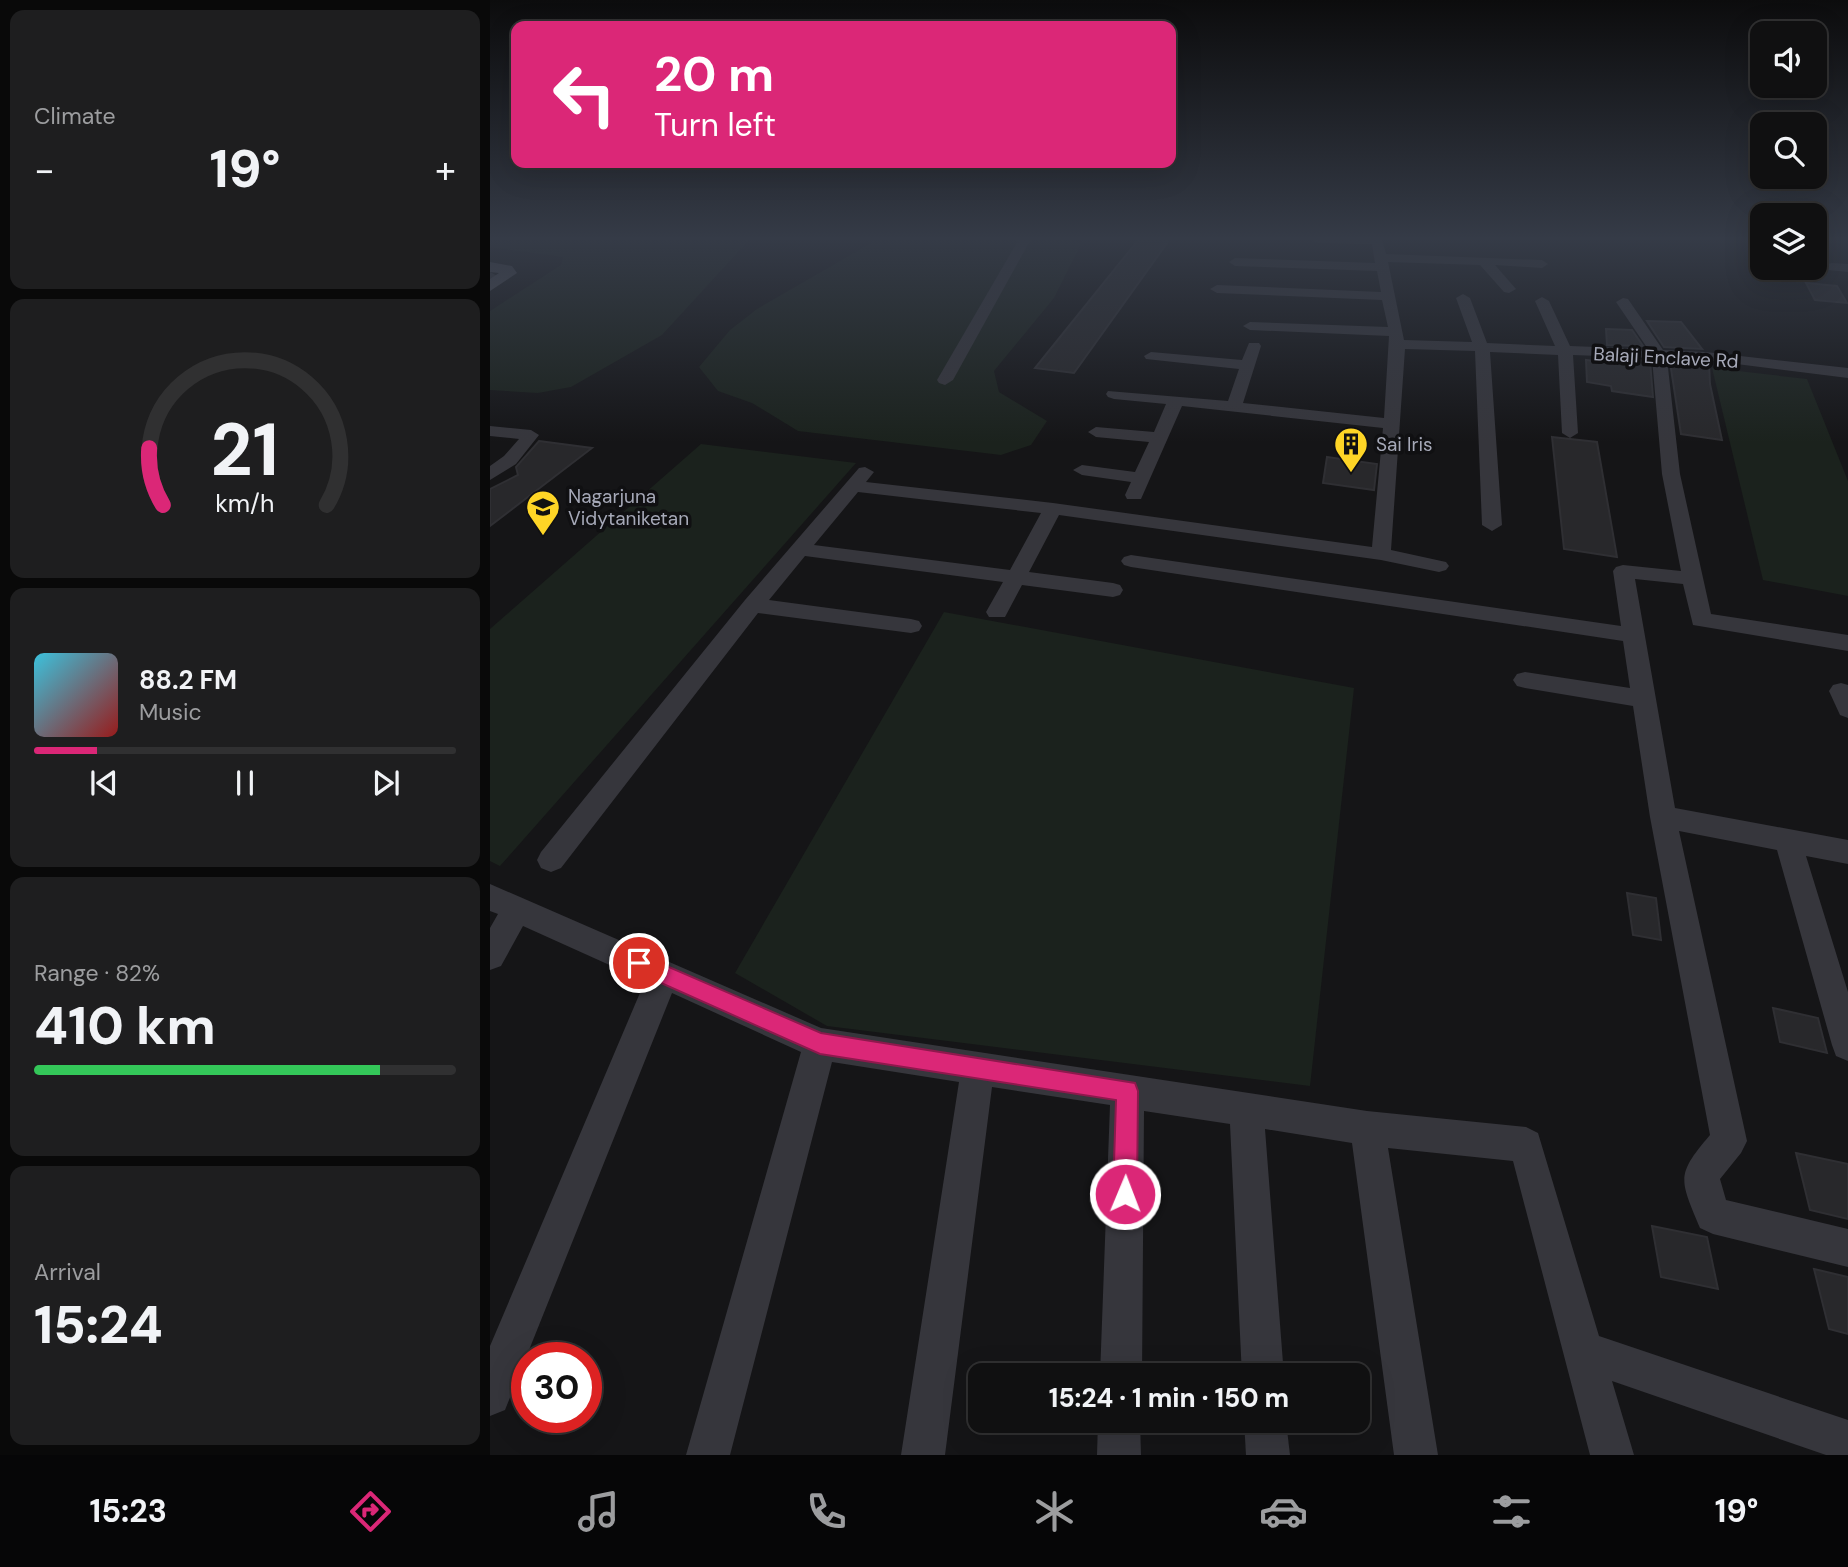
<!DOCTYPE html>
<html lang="en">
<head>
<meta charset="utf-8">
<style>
	body { margin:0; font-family:"DM Sans",sans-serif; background:#1e1e1f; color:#f1f3f6; height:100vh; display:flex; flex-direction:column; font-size:26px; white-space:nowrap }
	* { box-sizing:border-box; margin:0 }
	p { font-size:23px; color:#9c9d9f }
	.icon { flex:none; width:38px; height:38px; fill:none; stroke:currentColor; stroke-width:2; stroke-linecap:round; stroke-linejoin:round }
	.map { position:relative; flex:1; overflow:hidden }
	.drawer { display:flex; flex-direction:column; gap:10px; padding:10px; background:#090909; width:490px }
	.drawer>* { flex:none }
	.top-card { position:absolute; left:21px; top:21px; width:665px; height:147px; border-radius:14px; box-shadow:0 7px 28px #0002,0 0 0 2px #303031; background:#db2777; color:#fff; overflow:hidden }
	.controls { position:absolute; left:1260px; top:21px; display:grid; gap:14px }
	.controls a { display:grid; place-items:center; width:77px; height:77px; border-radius:14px; background:#101011; box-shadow:0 7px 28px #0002,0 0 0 2px #303031; font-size:35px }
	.speed { position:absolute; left:21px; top:1342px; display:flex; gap:14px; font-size:35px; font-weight:700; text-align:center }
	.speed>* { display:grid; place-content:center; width:91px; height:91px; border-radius:50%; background:#101011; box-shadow:0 7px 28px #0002,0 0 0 2px #303031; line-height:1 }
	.speed .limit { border:10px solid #d22; background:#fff; color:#111 }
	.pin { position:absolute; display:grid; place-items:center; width:60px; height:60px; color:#fff; margin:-30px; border:4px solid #fff; border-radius:50%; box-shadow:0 2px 7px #0007 }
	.me { position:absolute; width:77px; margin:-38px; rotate:1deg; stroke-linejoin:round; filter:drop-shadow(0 0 5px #0008) }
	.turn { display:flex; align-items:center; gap:24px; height:147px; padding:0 28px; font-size:32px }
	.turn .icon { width:91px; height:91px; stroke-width:2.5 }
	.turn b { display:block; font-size:49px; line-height:60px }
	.big { font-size:52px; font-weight:800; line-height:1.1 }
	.drawer .tile { flex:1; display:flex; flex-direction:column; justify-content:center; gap:10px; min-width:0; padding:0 24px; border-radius:14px; background:#1e1e1f }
	.drawer .dial { align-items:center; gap:0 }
	.dial svg { height:182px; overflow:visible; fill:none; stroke:#303031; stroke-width:7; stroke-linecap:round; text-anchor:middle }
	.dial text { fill:#f1f3f6; stroke:none }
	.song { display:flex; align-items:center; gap:21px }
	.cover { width:84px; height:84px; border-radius:10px; background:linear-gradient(135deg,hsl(190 70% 55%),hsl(0 70% 35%)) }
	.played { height:7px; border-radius:4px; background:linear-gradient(90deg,#db2777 15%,#303031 15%) }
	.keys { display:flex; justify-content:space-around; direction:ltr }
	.heat { display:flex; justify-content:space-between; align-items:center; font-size:38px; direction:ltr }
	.charge { height:10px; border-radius:5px; background:linear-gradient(90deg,#34c759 82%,#303031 0) }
	.trip { position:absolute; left:478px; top:1363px; width:402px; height:70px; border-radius:14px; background:#101011; box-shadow:0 7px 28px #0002,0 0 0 2px #303031; font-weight:800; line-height:70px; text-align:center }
	.dock { display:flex; height:112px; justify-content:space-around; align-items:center; background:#060607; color:#9c9d9f }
	.dock .icon { width:49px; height:49px }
	.dock .active { color:#db2777 }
	.dock b { font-size:32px; color:#f1f3f6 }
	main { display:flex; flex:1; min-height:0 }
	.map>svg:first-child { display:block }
	.green { fill:#1b221d }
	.building { fill:#28282b; stroke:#2f2f33; stroke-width:2 }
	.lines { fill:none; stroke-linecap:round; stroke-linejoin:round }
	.minor { fill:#36363c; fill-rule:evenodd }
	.major { fill:#51525c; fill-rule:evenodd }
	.route { fill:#db2777; stroke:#8e194d; stroke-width:2 }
	.labels { text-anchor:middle; stroke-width:7; stroke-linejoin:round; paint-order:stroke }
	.far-street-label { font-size:19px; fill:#a6a9b8; stroke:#101012 }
	.far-poi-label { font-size:19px; fill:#a6a9b8; stroke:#101012; text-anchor:start }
</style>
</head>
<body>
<main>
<section class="drawer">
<div class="tile"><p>Climate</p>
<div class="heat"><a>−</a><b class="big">19°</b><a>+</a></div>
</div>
<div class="tile dial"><svg viewBox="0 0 100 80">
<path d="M14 69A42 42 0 1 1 86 69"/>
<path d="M14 69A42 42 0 0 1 8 44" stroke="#db2777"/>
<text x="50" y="56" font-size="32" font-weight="700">21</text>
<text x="50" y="72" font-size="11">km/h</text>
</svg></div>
<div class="tile">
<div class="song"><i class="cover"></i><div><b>88.2 FM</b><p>Music</p></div></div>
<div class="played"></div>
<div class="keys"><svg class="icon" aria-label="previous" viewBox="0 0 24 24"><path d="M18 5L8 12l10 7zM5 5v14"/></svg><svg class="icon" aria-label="pause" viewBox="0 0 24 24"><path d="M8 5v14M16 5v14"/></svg><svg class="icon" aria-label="next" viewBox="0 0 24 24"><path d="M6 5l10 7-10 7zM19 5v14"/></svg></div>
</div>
<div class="tile"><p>Range · 82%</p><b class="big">410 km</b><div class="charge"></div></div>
<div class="tile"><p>Arrival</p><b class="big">15:24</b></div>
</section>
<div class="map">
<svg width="1358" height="1455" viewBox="0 0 1358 1455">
	<rect width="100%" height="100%" fill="#151517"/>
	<g class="green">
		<polygon points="0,239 260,239 172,335 81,387 48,393 0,390 0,311 71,265 73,257 0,247"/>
		<polygon points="388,239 585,239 591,244 564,298 504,371 509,392 557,421 541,445 511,455 308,431 262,403 228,391 209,367 240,330 267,309"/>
		<polygon points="1222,368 1317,379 1358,481 1358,596 1273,580"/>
		<polygon points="211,444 366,463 10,866 0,861 0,629"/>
		<polygon points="454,612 864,688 820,1086 337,1026 245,973"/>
	</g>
	<g class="building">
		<polygon points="649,239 680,239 584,373 545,368"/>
		<polygon points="1316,283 1347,286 1357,303 1325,300"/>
		<polygon points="1157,321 1191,322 1212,349 1174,347"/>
		<polygon points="1116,329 1142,330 1153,346 1117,345"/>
		<polygon points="1119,359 1160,361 1163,397 1122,391 1121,386 1097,382 1096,360 1119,363"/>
		<polygon points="1180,362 1219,363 1220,384 1232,440 1191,434"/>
		<polygon points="1062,437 1107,442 1127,557 1074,549"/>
		<polygon points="49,441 102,448 0,526 0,489 28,475 26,467"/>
		<polygon points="837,457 887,464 884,490 833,483"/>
		<polygon points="1137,893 1166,898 1171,940 1143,935"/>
		<polygon points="1283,1008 1328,1018 1337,1053 1290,1042"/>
		<polygon points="1306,1153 1358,1164 1358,1219 1320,1210"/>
		<polygon points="1162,1226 1217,1237 1228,1289 1171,1277"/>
		<polygon points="1324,1269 1358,1277 1358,1334 1339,1329"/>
	</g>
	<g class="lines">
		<g class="minor">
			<polygon points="529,239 541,239 463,380 455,385 449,383 447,380"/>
			<path d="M821 239H892L896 254 1052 260 1058 264 1052 268 1005 265 1026 289 1019 293 1014 292 990 265 898 262 914 340 982 342 966 298 973 294 980 298 997 343 1065 346 1045 301 1052 297 1059 301 1080 346 1158 349 1126 302 1133 298 1138 299 1173 350 1215 352 1358 368V378L1215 360 1177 359 1190 474 1221 614 1358 635V651L1203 625 1193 584 1145 579 1185 808 1358 840V864L1316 856 1358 992V1061L1346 1056 1342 1045 1287 850 1189 831 1257 1141 1251 1153 1230 1179 1236 1200 1358 1229V1267L1223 1234 1210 1228C1190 1179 1185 1176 1220 1135L1160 817 1143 706 1035 688 1027 686 1023 680 1027 674 1035 672 1140 688 1133 641 641 567 634 565 631 561 634 557 641 555 1131 626 1123 571 1126 567 1133 565 1191 571 1172 474 1162 358 1083 355 1088 433 1080 438 1072 433 1068 355 1000 352 1012 525 1002 531 992 525 985 351 915 349 901 550 956 562 959 566 956 570 949 572 891 560 569 515 539 572 623 583 630 585 633 590 630 595 623 597 532 585 515 617H499L496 612 513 582 315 556 279 600 421 619 429 621 432 626 429 631 421 633 268 613 71 868 61 872 51 868 47 860 51 852 255 600 369 468 375 467 384 472 376 482 563 503 882 547 893 428 692 406 651 499H637L635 495 641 482 592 475 583 470 592 465 645 472 659 442 606 437 598 432 606 427 664 432 676 404 624 399 618 397 616 394 618 391 738 401 749 369 656 359 654 356 661 352 752 360 759 343H769L771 346 753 403 894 418 899 336 760 330 753 326 760 322 898 327 892 300 727 293 720 289 727 285 891 292 887 271 745 266 739 262 745 258 885 263 882 244 827 243ZM368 492 551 513 520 570 324 545Z"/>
			<polygon points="1342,263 1358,264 1358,272 1338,270 1338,264"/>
			<polygon points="0,272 9,277 0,283"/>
			<polygon points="0,426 41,430 49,435 26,464 0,480 0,466 14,456 29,439 0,436"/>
			<polygon points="1351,683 1358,685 1358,718 1350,715 1339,691 1343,685"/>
			<polygon points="0,884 331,1028 877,1111 1036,1127 1048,1133 1109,1336 1358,1420 1358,1455 1336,1455 1122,1381 1144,1455 1100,1455 1023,1161 898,1148 948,1455 904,1455 862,1143 775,1129 794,1376 752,1376 740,1124 654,1111 652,1376 610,1376 620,1105 502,1087 455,1455 411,1455 469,1082 342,1062 240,1455 196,1455 311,1052 182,993 15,1410 0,1416 0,1346 155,981 33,926 11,966 0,970 0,928 8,914 0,911"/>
			<polygon points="608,1421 650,1421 651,1455 607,1455"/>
			<polygon points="754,1421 796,1421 800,1455 756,1455"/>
		</g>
		<polygon class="major" points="0,262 22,266 27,273 0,291 0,279 9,273 0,272"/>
	</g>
	<linearGradient id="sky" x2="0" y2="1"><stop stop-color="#0c0c0d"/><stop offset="0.54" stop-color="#353b47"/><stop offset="1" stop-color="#353b47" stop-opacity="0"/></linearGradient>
	<rect width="1358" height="442" fill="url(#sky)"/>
	<polygon class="route" points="149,954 331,1033 645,1083 648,1091 647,1194 643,1203 635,1206 626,1203 623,1194 626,1100 330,1054 142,970 140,963 142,957"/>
	<defs>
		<g id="building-pin" transform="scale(1.75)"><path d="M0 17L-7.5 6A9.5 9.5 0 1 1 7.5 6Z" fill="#fed526" stroke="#101012"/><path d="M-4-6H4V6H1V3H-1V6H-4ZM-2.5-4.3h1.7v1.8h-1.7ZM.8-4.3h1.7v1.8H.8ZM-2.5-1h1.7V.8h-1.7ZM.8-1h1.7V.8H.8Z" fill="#111"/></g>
		<g id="school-pin" transform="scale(1.75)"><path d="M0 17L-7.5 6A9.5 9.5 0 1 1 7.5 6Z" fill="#fed526" stroke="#101012"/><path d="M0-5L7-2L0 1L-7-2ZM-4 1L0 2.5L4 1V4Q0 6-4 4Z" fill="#111"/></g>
	</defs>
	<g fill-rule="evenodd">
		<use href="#building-pin" x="861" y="444"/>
		<use href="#school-pin" x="53" y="507"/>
	</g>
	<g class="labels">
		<g class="far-street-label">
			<text transform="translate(1176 357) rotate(3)" y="7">Balaji Enclave Rd</text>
		</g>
		<g class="far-poi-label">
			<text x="886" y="451">Sai Iris</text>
			<text x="78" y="503">Nagarjuna<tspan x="78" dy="22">Vidytaniketan</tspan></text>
		</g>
	</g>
</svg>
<div class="controls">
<a><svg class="icon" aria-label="sound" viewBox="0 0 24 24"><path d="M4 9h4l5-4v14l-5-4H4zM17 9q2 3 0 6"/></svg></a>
<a><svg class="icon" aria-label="search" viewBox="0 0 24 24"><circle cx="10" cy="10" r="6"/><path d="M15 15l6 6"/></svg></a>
<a><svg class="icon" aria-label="layers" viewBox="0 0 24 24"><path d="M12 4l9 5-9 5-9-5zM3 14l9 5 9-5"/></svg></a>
</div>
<div class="speed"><div class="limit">30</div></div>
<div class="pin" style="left:149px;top:963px;background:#d93025"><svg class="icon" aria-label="arrive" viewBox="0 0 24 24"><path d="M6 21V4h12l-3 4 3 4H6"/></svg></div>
<svg class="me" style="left:635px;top:1194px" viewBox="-20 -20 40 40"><circle r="17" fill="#db2777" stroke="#fff" stroke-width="3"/><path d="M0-11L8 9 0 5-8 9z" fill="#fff"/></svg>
<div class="trip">15:24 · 1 min · 150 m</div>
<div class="top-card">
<div class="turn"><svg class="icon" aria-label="left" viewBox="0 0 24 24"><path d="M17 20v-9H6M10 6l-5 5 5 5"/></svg><div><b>20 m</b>Turn left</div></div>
</div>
</div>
</main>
<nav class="dock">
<b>15:23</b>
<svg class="icon active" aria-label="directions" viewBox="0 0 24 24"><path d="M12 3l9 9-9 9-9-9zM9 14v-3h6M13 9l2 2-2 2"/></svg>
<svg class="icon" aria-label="music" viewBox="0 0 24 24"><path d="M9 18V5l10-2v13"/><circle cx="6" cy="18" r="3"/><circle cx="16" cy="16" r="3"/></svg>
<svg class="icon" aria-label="phone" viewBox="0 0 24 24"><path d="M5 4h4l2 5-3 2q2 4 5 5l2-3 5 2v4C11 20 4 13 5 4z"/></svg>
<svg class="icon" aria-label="climate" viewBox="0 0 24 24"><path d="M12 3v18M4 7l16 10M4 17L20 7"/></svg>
<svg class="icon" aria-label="car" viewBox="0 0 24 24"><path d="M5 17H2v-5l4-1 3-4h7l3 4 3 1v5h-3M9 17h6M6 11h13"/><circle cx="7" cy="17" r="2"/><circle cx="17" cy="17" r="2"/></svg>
<svg class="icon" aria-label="filters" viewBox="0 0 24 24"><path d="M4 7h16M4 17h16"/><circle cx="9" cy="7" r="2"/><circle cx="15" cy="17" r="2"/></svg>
<b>19°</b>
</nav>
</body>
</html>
